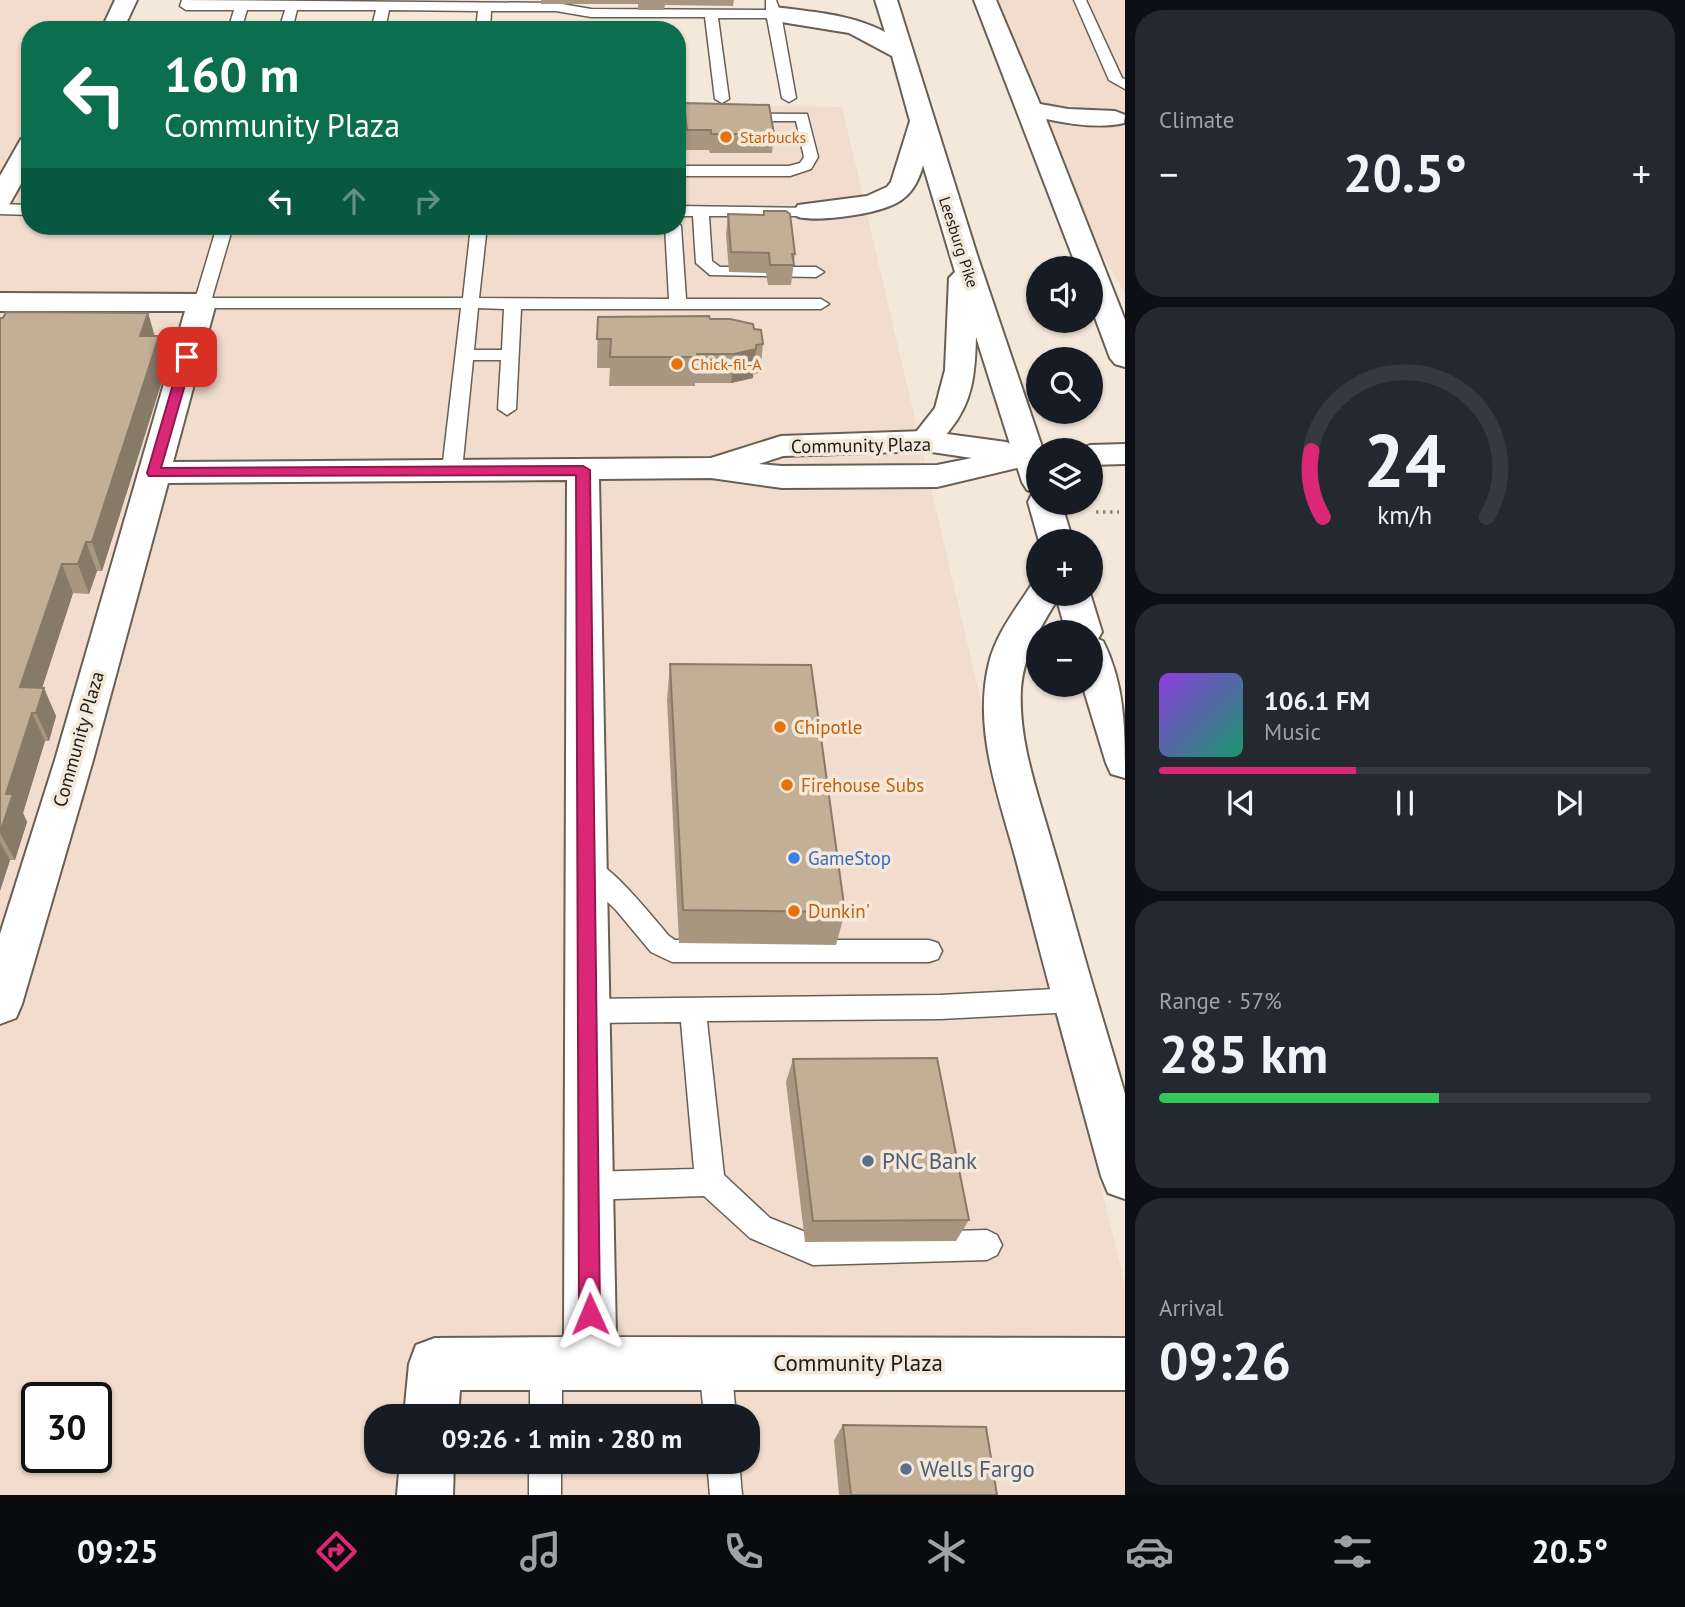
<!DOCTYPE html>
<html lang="en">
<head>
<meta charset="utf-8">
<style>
	body { margin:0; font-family:"PT Sans",sans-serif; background:#242831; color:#f1f3f6; height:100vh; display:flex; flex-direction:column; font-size:26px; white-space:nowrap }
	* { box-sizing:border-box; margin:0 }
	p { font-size:23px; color:#9ea1a6 }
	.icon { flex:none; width:38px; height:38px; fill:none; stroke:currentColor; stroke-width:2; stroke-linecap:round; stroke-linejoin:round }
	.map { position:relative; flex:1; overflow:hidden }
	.details { display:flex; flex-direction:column; gap:10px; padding:10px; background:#0d0f14; width:560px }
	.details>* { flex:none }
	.top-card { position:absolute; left:21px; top:21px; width:665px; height:214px; border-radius:28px; box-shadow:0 2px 5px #0004; background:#0b6e4f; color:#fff; overflow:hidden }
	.tools { position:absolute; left:1026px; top:256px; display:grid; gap:14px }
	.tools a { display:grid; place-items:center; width:77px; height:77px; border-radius:50%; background:#171b24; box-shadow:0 2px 5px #0004; font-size:35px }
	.speed { position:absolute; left:21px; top:1382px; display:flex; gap:14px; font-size:35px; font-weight:700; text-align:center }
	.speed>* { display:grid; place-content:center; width:91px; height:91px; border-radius:50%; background:#171b24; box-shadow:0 2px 5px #0004; line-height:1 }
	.speed .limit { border:4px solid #111; border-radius:10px; background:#fff; color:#111 }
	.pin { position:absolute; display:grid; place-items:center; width:60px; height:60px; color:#fff; margin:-30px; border-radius:14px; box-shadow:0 4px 10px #0006 }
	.me { position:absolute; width:77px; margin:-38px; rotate:359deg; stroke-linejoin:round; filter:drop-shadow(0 0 5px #0008) }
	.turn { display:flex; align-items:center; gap:24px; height:147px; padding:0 28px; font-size:32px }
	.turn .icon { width:91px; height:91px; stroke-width:2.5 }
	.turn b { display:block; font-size:49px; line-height:60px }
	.lanes { display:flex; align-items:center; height:66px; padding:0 28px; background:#0003; justify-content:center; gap:35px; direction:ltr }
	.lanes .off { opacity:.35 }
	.big { font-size:52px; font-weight:700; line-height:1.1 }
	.details .tile { flex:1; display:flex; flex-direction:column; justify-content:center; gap:10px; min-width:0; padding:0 24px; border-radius:28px; background:#242831 }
	.details .dial { align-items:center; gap:0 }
	.dial svg { height:182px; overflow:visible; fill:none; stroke:#363941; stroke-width:7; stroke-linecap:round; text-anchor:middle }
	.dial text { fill:#f1f3f6; stroke:none }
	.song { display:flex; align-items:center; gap:21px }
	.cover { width:84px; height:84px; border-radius:10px; background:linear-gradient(135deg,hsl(270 70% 55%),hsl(160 70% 35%)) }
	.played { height:7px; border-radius:4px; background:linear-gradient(90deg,#db2777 40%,#363941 40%) }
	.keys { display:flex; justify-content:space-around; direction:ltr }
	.heat { display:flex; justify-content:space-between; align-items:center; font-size:38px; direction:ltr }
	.charge { height:10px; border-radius:5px; background:linear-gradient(90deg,#34c759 57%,#363941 0) }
	.trip { position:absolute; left:364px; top:1404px; width:396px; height:70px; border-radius:28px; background:#171b24; box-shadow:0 2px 5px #0004; font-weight:700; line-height:70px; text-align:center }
	.dock { display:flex; height:112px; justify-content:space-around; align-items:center; background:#090b0e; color:#9ea1a6 }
	.dock .icon { width:49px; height:49px }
	.dock .current { color:#db2777 }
	.dock b { font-size:32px; color:#f1f3f6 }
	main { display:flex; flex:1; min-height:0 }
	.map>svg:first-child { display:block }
	.commercial { fill:#f1dccd; fill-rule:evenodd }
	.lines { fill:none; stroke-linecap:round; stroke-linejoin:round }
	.service-casing { stroke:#695f54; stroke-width:3 }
	.minor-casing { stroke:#695f54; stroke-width:4 }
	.trunk-casing { stroke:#695f54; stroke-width:4 }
	.path { stroke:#8f877e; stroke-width:3.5; stroke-dasharray:2.5 4.5; stroke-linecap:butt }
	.service { fill:#fff; fill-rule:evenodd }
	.minor { fill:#fff; fill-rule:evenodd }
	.trunk { fill:#fff; fill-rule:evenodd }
	.wall { fill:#a89681 }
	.shaded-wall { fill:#887a69 }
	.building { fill:#c3ae96; stroke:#887a69; stroke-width:2 }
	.route { fill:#db2777; stroke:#8e194d; stroke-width:2 }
	.food-dot { fill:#e8710a; stroke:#f4e8db; stroke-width:2.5 }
	.shop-dot { fill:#3f7fe0; stroke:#f4e8db; stroke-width:2.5 }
	.service-dot { fill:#5c6f8a; stroke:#f4e8db; stroke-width:2.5 }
	.labels { text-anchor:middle; stroke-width:7; stroke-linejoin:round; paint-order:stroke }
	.far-food-label { font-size:16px; fill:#c56008; stroke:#f4e8db; text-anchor:start }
	.far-street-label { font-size:16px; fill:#201c17; stroke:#f4e8db }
	.street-label { font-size:19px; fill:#201c17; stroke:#f4e8db }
	.food-label { font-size:19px; fill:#c56008; stroke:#f4e8db; text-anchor:start }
	.shop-label { font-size:19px; fill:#366cbe; stroke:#f4e8db; text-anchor:start }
	.near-service-label { font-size:23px; fill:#4e5e75; stroke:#f4e8db; text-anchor:start }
	.near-street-label { font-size:23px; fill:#201c17; stroke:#f4e8db }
</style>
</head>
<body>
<main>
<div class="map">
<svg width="1125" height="1495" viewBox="0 0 1125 1495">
	<rect width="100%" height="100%" fill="#f4e8db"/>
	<g class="commercial">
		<path d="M0 0H126L112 30H30V226H677V105L842 107 989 736 1125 1284V1495H0ZM37 1398H96V1458H37ZM376 1416H747V1461H376Z"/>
		<polygon points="983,0 1125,0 1125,294 1054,170"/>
	</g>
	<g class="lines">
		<g class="service-casing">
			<g id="service">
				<polygon points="182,0 556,3 591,9 766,10 766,0 776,0 781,14 796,98 789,102 782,98 767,18 718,18 729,99 722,103 715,99 705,17 591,17 556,11 491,11 490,30 476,30 478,11 389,10 385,30 371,30 376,10 297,10 292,30 279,30 285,10 247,10 241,30 228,30 234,10 186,10 180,6"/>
				<polygon points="1074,0 1086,0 1122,78 1125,79 1125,89 1109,80"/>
				<polygon points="677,113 807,114 818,157 811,169 790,176 677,176 677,166 789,166 800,163 804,157 796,121 677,121"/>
				<polygon points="0,204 30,205 30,215 0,214"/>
				<polygon points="677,206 813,208 815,211 807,216 709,216 712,261 720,267 816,267 824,272 816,277 710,275 696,263 693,216 677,216"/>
				<path d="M677 222 681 226 686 299H821L829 304 821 309H521L516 409 507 415 498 409 501 360H473L462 470 459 474H445L442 470 461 308H202L194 303 217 226H233L212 298H463L471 226H487L479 298 669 299 665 226H677ZM478 308 504 309 502 350H474Z"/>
				<path d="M586 856C612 865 650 914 669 936L675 940H929L938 943 942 951 938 959 929 962H672L651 952 616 910 577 873 574 866 577 859Z"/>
				<polygon points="1075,988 1084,992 1088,1000 1084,1008 1075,1012 940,1019 707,1021 724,1175 770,1218 813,1235 987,1230 997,1235 1002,1245 997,1255 987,1260 813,1265 750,1238 704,1196 587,1200 577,1196 573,1186 577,1176 587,1172 694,1169 681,1022 587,1023 578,1019 574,1011 578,1003 587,999 940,995"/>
				<polygon points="715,1348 726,1353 731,1364 736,1416 704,1416 699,1364 704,1353"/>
				<polygon points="546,1349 557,1354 562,1365 562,1416 530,1416 530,1365 535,1354"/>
				<rect x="529" y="1461" width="32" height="34"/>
				<polygon points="707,1461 739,1461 742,1495 710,1495"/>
			</g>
		</g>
		<g class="minor-casing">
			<g id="minor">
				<polygon points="115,0 137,0 123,30 101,30"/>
				<polygon points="30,137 30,168 9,205 0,207 0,176 21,139"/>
				<path d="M0 293 202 294 212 297 216 303 173 462 711 458 781 436 925 431 1006 442 1019 447 1029 445 1040 448 1042 450H1038V463L937 487 782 488 711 478 599 479 616 1337 1125 1338V1390H460L458 1416H404L409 1364 416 1345 435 1338 564 1337 567 480 168 483 93 760 22 1004 16 1018 0 1024V934L55 760 185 311H0ZM925 451 972 458 937 465 782 466 759 464 783 456Z"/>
				<polygon points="1125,444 1125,464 1090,465 1090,450 1077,450 1090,445"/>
				<polygon points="1075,980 1091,986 1097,1000 1125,1094 1125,1199 1108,1193 1101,1176 1053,1000 1059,986"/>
				<polygon points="400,1461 454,1461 453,1495 397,1495"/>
			</g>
		</g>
		<g class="trunk-casing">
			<g id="trunk">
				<path d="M875 0H897L978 258 1043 450H1038V493L1027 490 1022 482 976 337C975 374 973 402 949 431 938 445 933 453 914 448L909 441 935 408 945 370 949 278 955 272 923 165C920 177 914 190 904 198 886 214 821 222 798 217L794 211 798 205 867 196 887 187 891 182 910 121 892 56 849 33 775 21 767 19 764 14 767 9 775 7C812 12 851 14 885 32Z"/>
				<path d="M974 0H996L1040 104 1068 109 1115 111 1125 115 1124 123C1100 129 1070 124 1046 119L1125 320V367L1115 364 1110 358 1090 304V268H1077Z"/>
				<polygon points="1038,493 1038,502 1061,502 1073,541 1039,541 1028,502 1032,494"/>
				<path d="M1038 582V593H1090L1102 632 1098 639 1103 641C1125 685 1125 729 1125 778L1111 774 1106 763 1082 684H1090V632H1066L1057 600C1040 628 1024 654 1021 688 1018 740 1037 791 1051 840 1067 893 1081 947 1097 1000L1091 1014 1075 1020 1059 1014 1053 1000C1040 952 1028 904 1015 856 998 794 973 728 989 663 996 634 1016 609 1032 584Z"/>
			</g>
		</g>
		<polyline class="path" points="1096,512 1119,512"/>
		<use href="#service" class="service"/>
		<use href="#minor" class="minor"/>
		<use href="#trunk" class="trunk"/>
	</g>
	<g class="wall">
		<polygon points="541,0 734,0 733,6 665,5 664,10 638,10 638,4 541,4"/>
		<polygon points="684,103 774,134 772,153 710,153 709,150 685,150 683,122"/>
		<polygon points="764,211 795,254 791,285 768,285 766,273 729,272 726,234 728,214 763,215"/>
		<polygon points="148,313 155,336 159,336 167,365 102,571 97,571 89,594 73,593 42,688 56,716 49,741 45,741 23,813 27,822 15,860 10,860 0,891 0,318"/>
		<polygon points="598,317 710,319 754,329 763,344 760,373 753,374 753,378 731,383 695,383 695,386 609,386 610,368 597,368"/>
		<polygon points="670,664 845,912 836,945 679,943 667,700"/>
		<polygon points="793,1059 969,1220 956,1241 805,1242 786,1082"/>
		<polygon points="843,1425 997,1495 839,1495 834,1440"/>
	</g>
	<g class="shaded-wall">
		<polygon points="148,313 156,342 140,336"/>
		<polygon points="159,336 167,365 102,571 92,542"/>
		<polygon points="756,349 753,378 731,383 734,354"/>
		<polygon points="86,542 97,571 89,594 78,564"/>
		<polygon points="62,564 73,593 34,713 32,713 45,741 23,813 27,822 15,860 0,833 20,687"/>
		<polygon points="44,688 56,716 49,741 36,713"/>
		<polygon points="0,842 10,860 0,891"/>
	</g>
	<g class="building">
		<polygon points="684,103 769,105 774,134 711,134 711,130 687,130"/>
		<polygon points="764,211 786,211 790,214 795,254 792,254 794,265 770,265 769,253 731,252 728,214 764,215"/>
		<polygon points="6,312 148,313 140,336 159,336 92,542 86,542 78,564 62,564 20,687 44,688 36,713 32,713 6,794 13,794 0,833 0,318 3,318"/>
		<polygon points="709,316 710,319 730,319 753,324 754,329 761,330 763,344 756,345 756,349 734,354 697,354 697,357 610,357 611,339 597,339 598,317"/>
		<polygon points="670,664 811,665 845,912 683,910"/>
		<polygon points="937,1058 969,1220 813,1221 793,1059"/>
		<polygon points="843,1425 986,1427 997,1495 851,1495"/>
	</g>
	<polygon class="route" points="187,353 193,357 161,468 583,466 590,470 600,1314 597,1321 590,1324 582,1321 579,1314 576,475 149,476 147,473 181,357"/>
	<g class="food-dot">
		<circle cx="726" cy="137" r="7"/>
		<circle cx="677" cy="364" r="7"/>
		<circle cx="780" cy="727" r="7"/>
		<circle cx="787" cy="785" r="7"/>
		<circle cx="794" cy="911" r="7"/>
	</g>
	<circle class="shop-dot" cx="794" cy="858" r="7"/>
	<g class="service-dot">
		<circle cx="868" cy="1161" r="7"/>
		<circle cx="906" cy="1469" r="7"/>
	</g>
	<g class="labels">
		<g class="far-food-label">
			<text x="740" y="143">Starbucks</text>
			<text x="691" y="370">Chick-fil-A</text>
		</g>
		<g class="far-street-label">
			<text transform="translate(959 242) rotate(72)" y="6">Leesburg Pike</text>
		</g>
		<g class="street-label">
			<text transform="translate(861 445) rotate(-1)" y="7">Community Plaza</text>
			<text transform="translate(78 739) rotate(-74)" y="7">Community Plaza</text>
		</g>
		<g class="food-label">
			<text x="794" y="734">Chipotle</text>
			<text x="801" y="792">Firehouse Subs</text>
			<text x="808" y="918">Dunkin'</text>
		</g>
		<g class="shop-label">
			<text x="808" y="865">GameStop</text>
		</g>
		<g class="near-service-label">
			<text x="882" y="1169">PNC Bank</text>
			<text x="920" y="1477">Wells Fargo</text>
		</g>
		<g class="near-street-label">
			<text x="858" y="1371">Community Plaza</text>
		</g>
	</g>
</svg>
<div class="tools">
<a><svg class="icon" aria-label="sound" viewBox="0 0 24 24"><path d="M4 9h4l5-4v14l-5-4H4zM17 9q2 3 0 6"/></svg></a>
<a><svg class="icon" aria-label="search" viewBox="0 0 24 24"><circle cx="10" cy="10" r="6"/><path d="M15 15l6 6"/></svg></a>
<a><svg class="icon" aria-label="layers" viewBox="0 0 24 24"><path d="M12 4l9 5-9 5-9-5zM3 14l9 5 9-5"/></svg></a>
<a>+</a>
<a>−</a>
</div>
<div class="speed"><div class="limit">30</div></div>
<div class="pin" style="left:187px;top:357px;background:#d93025"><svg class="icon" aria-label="arrive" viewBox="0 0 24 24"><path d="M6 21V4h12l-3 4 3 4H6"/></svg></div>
<svg class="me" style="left:590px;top:1314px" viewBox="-20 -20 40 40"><path d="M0-17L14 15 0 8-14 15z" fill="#db2777" stroke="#fff" stroke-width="4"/></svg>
<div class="trip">09:26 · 1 min · 280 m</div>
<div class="top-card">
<div class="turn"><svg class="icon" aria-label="left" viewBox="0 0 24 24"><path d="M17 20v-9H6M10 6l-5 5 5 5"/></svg><div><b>160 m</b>Community Plaza</div></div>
<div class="lanes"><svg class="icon" aria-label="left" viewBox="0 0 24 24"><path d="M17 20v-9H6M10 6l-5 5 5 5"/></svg><svg class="icon off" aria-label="ahead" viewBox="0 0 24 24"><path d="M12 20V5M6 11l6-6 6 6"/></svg><svg class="icon off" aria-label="right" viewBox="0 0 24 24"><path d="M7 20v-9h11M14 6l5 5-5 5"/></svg></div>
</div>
</div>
<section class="details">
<div class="tile"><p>Climate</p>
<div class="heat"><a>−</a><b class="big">20.5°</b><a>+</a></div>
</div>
<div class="tile dial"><svg viewBox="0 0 100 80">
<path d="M14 69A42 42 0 1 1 86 69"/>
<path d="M14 69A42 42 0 0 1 9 40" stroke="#db2777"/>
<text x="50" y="56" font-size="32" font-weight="700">24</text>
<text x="50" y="72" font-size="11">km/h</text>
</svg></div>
<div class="tile">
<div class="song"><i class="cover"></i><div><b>106.1 FM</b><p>Music</p></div></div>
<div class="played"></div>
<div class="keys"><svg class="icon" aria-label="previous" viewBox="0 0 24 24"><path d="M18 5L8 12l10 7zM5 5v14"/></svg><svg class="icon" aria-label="pause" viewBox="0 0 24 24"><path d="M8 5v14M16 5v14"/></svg><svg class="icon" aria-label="next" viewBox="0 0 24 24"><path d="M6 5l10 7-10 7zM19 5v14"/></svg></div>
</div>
<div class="tile"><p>Range · 57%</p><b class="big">285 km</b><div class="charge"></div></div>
<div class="tile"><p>Arrival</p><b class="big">09:26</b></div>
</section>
</main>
<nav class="dock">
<b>09:25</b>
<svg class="icon current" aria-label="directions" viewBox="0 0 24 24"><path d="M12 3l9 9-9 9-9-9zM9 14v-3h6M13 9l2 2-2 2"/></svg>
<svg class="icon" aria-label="music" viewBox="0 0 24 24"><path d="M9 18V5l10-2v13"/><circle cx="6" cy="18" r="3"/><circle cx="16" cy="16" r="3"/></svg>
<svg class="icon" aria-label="phone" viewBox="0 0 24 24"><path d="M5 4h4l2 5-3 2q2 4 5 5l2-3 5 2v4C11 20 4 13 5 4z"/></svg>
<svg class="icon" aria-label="climate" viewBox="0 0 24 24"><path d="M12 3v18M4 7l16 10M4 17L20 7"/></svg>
<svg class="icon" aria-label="car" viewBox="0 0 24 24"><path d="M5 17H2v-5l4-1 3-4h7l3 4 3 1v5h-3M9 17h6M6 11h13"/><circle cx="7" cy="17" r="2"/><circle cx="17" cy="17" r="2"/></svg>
<svg class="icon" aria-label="filters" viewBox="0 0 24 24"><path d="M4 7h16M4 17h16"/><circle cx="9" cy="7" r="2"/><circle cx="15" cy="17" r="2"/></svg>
<b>20.5°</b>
</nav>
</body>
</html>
